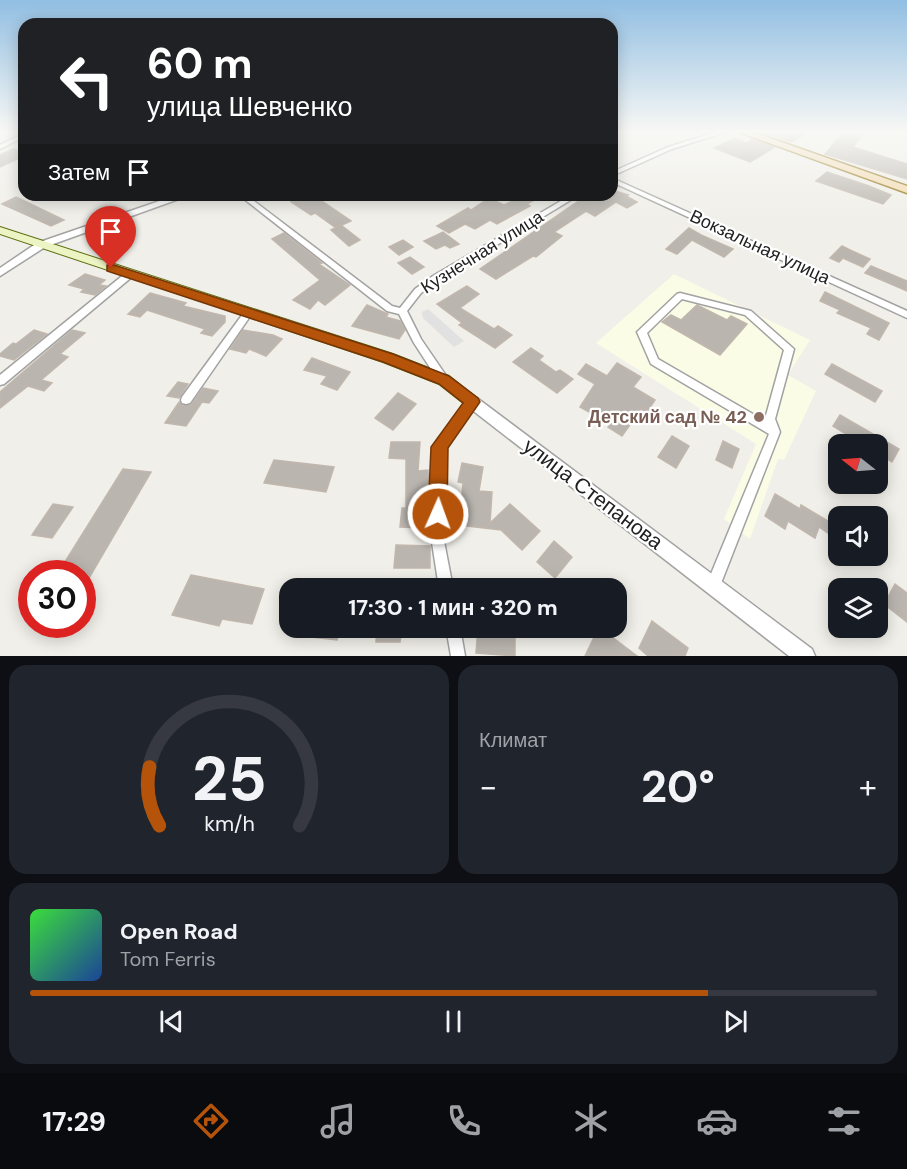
<!DOCTYPE html>
<html lang="ru">
<head>
<meta charset="utf-8">
<style>
	body { margin:0; font-family:"DM Sans",sans-serif; background:#20242c; color:#f1f3f6; height:100vh; display:flex; flex-direction:column; font-size:22px; white-space:nowrap }
	* { box-sizing:border-box; margin:0 }
	p { font-size:20px; color:#9ea1a6 }
	.icon { flex:none; width:33px; height:33px; fill:none; stroke:currentColor; stroke-width:2; stroke-linecap:round; stroke-linejoin:round }
	.map { position:relative; height:656px; overflow:hidden }
	.panel { display:flex; flex-direction:column; gap:9px; padding:9px; background:#0d0f14; flex:1 }
	.panel>* { flex:none }
	.guide { position:absolute; left:18px; top:18px; width:600px; height:183px; border-radius:18px; box-shadow:0 3px 15px #0003; background:#202124; color:#fff; overflow:hidden }
	.needle { width:39px; rotate:287deg }
	.tools { position:absolute; left:828px; top:434px; display:grid; gap:12px }
	.tools a { display:grid; place-items:center; width:60px; height:60px; border-radius:12px; background:#171b24; box-shadow:0 3px 15px #0003; font-size:30px }
	.speed { position:absolute; left:18px; top:560px; display:flex; gap:12px; font-size:30px; font-weight:700; text-align:center }
	.speed>* { display:grid; place-content:center; width:78px; height:78px; border-radius:50%; background:#171b24; box-shadow:0 3px 15px #0003; line-height:1 }
	.speed .limit { border:9px solid #d22; background:#fff; color:#111 }
	.pin { position:absolute; display:grid; place-items:center; width:51px; height:51px; color:#fff; margin:-62px -26px; border-radius:50% 50% 50% 0; rotate:-45deg; box-shadow:0 0 6px #0007 }
	.pin .icon { rotate:45deg }
	.me { position:absolute; width:66px; margin:-33px; rotate:2deg; stroke-linejoin:round; filter:drop-shadow(0 0 4px #0008) }
	.turn { display:flex; align-items:center; gap:21px; height:126px; padding:0 30px; font-size:27px }
	.turn .icon { width:78px; height:78px; stroke-width:2.5 }
	.turn b { display:block; font-size:42px; line-height:51px }
	.then { display:flex; align-items:center; height:57px; padding:0 30px; background:#0003; gap:12px; font-size:22px }
	.big { font-size:45px; font-weight:700; line-height:1.1 }
	.panel .card { flex:1; display:flex; flex-direction:column; justify-content:center; gap:9px; min-width:0; padding:0 21px; border-radius:18px; background:#20242c }
	.panel .dial { align-items:center; gap:0 }
	.dial svg { height:156px; overflow:visible; fill:none; stroke:#363941; stroke-width:7; stroke-linecap:round; text-anchor:middle }
	.dial text { fill:#f1f3f6; stroke:none }
	.song { display:flex; align-items:center; gap:18px }
	.cover { width:72px; height:72px; border-radius:9px; background:linear-gradient(135deg,hsl(120 70% 55%),hsl(220 70% 35%)) }
	.played { height:6px; border-radius:3px; background:linear-gradient(90deg,#b45309 80%,#363941 80%) }
	.keys { display:flex; justify-content:space-around; direction:ltr }
	.heat { display:flex; justify-content:space-between; align-items:center; font-size:33px; direction:ltr }
	.panel .tiles { flex:1; display:grid; gap:9px; grid-template-columns:1fr 1fr }
	.card:last-child { grid-column:span 2 }
	.trip { position:absolute; left:279px; top:578px; width:348px; height:60px; border-radius:18px; background:#171b24; box-shadow:0 3px 15px #0003; font-weight:700; line-height:60px; text-align:center }
	.dock { display:flex; height:96px; justify-content:space-around; align-items:center; background:#090b0e; color:#9ea1a6 }
	.dock .icon { width:42px; height:42px }
	.dock .current { color:#b45309 }
	.dock b { font-size:27px; color:#f1f3f6 }
	.map>svg:first-child { display:block }
	.education { fill:#fafce6 }
	.parking { fill:#e1e1e1 }
	.building { fill:#bab5af; stroke:#c1b7ad; stroke-width:1.5 }
	.lines { fill:none; stroke-linecap:round; stroke-linejoin:round }
	.minor-casing { stroke:#a2a2a2; stroke-width:3 }
	.tertiary-casing { stroke:#a2a2a2; stroke-width:3 }
	.secondary-casing { stroke:#5d6f11; stroke-width:2 }
	.primary-casing { stroke:#8e6f10; stroke-width:3 }
	.minor { fill:#fff; fill-rule:evenodd }
	.tertiary { fill:#fff; fill-rule:evenodd }
	.secondary { fill:#edf4c4; fill-rule:evenodd }
	.primary { fill:#f3daac; fill-rule:evenodd }
	.route { fill:#b45309; stroke:#753606; stroke-width:1.5 }
	.education-dot { fill:#8d6e63; stroke:#fff; stroke-width:2 }
	.labels { text-anchor:middle; stroke-width:4.5; stroke-linejoin:round; paint-order:stroke }
	.street-label { font-size:18px; fill:#212121; stroke:#fff }
	.education-label { font-size:18px; font-weight:bold; fill:#785e54; stroke:#fff; text-anchor:end }
	.near-street-label { font-size:21px; fill:#212121; stroke:#fff }
</style>
</head>
<body>
<div class="map">
<svg width="907" height="656" viewBox="0 0 907 656">
	<rect width="100%" height="100%" fill="#f0efe9"/>
	<polygon class="education" points="674,274 810,340 788,375 816,391 784,460 778,459 750,539 724,519 756,444 596,343"/>
	<polygon class="parking" points="428,309 464,341 454,347 423,318 422,312"/>
	<g class="building">
		<polygon points="765,131 811,131 791,142 763,133"/>
		<polygon points="844,131 865,131 853,147 907,164 907,179 825,154"/>
		<polygon points="735,138 746,143 752,139 775,147 750,162 714,148"/>
		<polygon points="13,149 24,152 24,156 0,167 0,155"/>
		<polygon points="827,172 869,186 891,195 883,204 816,181"/>
		<polygon points="612,190 628,195 626,196 637,202 627,208 616,202 595,216 586,211 554,232 562,236 536,257 533,256 496,279 480,269 571,206 583,198 591,202 604,195 612,195"/>
		<polygon points="307,195 313,195 351,221 336,228 315,213 311,215 291,202"/>
		<polygon points="524,195 543,195 527,204 530,206 497,224 490,220 475,229 465,224 449,233 437,226 468,208 471,210 489,198 504,205"/>
		<polygon points="16,197 64,220 51,226 2,204"/>
		<polygon points="341,225 360,240 349,246 331,230"/>
		<polygon points="689,228 701,235 733,249 724,257 692,240 677,254 666,249"/>
		<polygon points="443,232 459,244 450,248 445,245 436,249 424,241"/>
		<polygon points="284,233 322,263 319,264 350,285 325,305 318,300 310,309 293,300 320,280 272,239"/>
		<polygon points="403,240 413,247 399,255 389,247"/>
		<polygon points="842,246 850,250 870,259 863,267 843,258 839,262 830,258"/>
		<polygon points="410,257 424,267 412,274 398,263"/>
		<polygon points="871,266 907,281 907,291 865,273"/>
		<polygon points="85,274 105,280 99,285 106,286 95,295 81,292 84,289 69,285"/>
		<polygon points="467,286 479,294 460,308 494,329 498,326 512,335 495,348 459,325 462,323 437,304"/>
		<polygon points="825,292 889,323 879,340 867,334 871,328 837,313 840,310 820,301"/>
		<polygon points="150,293 186,303 183,306 225,316 225,322 212,336 201,333 205,329 147,310 140,317 128,314"/>
		<polygon points="367,305 388,314 386,317 400,321 405,330 399,339 352,326"/>
		<polygon points="697,305 727,320 731,316 747,324 720,355 662,322 671,315 681,320"/>
		<polygon points="34,330 47,334 14,360 0,356 0,354 13,343 16,344"/>
		<polygon points="72,330 85,333 60,354 68,357 41,380 52,383 44,391 28,386 0,408 0,392"/>
		<polygon points="243,330 273,335 282,339 266,356 249,349 246,353 230,349"/>
		<polygon points="531,348 543,356 539,360 556,372 560,370 573,379 557,393 513,362"/>
		<polygon points="312,358 350,372 337,390 321,384 327,376 304,370"/>
		<polygon points="617,363 641,377 633,387 655,400 647,412 641,409 622,436 608,427 611,424 580,407 595,384 578,374 586,364 607,376"/>
		<polygon points="832,364 882,391 875,402 825,374"/>
		<polygon points="178,382 188,384 179,398 167,396"/>
		<polygon points="203,388 218,391 209,403 202,402 186,426 165,423 179,402 181,405 191,405"/>
		<polygon points="398,393 416,404 393,430 375,418"/>
		<polygon points="840,415 899,449 892,462 878,453 878,444 862,444 833,426"/>
		<polygon points="672,436 689,446 676,468 658,457"/>
		<polygon points="723,441 739,449 732,468 716,460"/>
		<polygon points="391,442 420,442 418,471 428,470 429,493 424,528 400,527 402,508 406,508 406,459 389,458"/>
		<polygon points="274,460 334,467 326,492 264,483"/>
		<polygon points="462,463 483,467 479,491 492,492 490,523 510,504 540,531 522,550 501,530 459,525 463,483 458,482"/>
		<polygon points="123,469 151,472 82,590 82,573 58,573"/>
		<polygon points="775,494 800,509 801,505 838,527 838,540 819,527 815,538 788,521 785,529 765,516"/>
		<polygon points="53,504 73,507 52,538 32,535"/>
		<polygon points="554,541 572,557 555,578 537,562"/>
		<polygon points="396,545 430,546 430,568 394,568"/>
		<polygon points="191,575 264,589 252,624 222,619 219,626 172,615"/>
		<polygon points="895,584 907,593 907,622 884,604"/>
		<polygon points="652,621 688,648 685,656 648,656 639,648"/>
		<polygon points="315,627 340,627 337,640 312,637"/>
		<polygon points="377,627 402,627 400,642 376,642"/>
		<polygon points="478,627 515,627 515,656 476,653"/>
		<polygon points="599,627 637,656 585,656"/>
	</g>
	<g class="lines">
		<g class="minor-casing">
			<g id="minor">
				<polygon points="719,131 729,131 672,149 612,176 612,172 668,147"/>
				<polygon points="24,133 24,137 0,149 0,145"/>
				<polygon points="612,178 907,311 907,318 612,182"/>
				<polygon points="239,195 246,195 392,306 400,308 415,289 433,276 571,195 579,195 439,280 421,293 407,311 421,339 449,380 448,383 444,384 440,383 414,343 399,314 387,311"/>
				<polygon points="130,271 133,272 134,274 133,276 4,384 0,385 0,375 127,272"/>
				<path d="M680 293 751 311 794 349 775 419 780 432 718 591 713 593 708 591 706 586 769 434 651 364 637 332 677 294ZM682 299 745 315 784 350 765 419V421L658 359 647 333Z"/>
				<polygon points="248,310 251,311 252,313 251,315 190,403 186,404 182,403 181,400 182,397 245,311"/>
				<polygon points="472,398 476,399 477,402 476,405 445,448 443,536 453,588 439,588 431,536 433,447 468,399"/>
				<polygon points="446,627 460,627 465,656 451,656"/>
			</g>
		</g>
		<g class="tertiary-casing">
			<g id="tertiary">
				<polygon points="177,195 190,195 45,247 0,276 0,268 37,243"/>
				<polygon points="472,396 477,398 812,649 815,656 789,656 467,406 465,402 467,398"/>
			</g>
		</g>
		<g class="secondary-casing">
			<polygon id="secondary" points="0,227 393,354 449,376 477,398 480,402 477,406 472,408 467,406 439,384 383,362 0,234"/>
		</g>
		<g class="primary-casing">
			<polygon id="primary" points="736,131 750,131 907,186 907,193"/>
		</g>
		<use href="#minor" class="minor"/>
		<use href="#tertiary" class="tertiary"/>
		<use href="#secondary" class="secondary"/>
		<use href="#primary" class="primary"/>
	</g>
	<linearGradient id="sky" x2="0" y2="1"><stop stop-color="#91bee2"/><stop offset="0.59" stop-color="#f8f8f5"/><stop offset="1" stop-color="#f8f8f5" stop-opacity="0"/></linearGradient>
	<rect width="907" height="223" fill="url(#sky)"/>
	<polygon class="route" points="111,264 393,354 449,376 478,398 480,402 448,448 447,514 444,520 438,523 431,520 428,514 431,447 463,403 439,384 383,362 107,271 107,265"/>
	<circle class="education-dot" cx="759" cy="417" r="6"/>
	<g class="labels">
		<g class="street-label">
			<text transform="translate(760 247) rotate(25)" y="6">Вокзальная улица</text>
			<text transform="translate(482 252) rotate(-32)" y="6">Кузнечная улица</text>
		</g>
		<g class="education-label">
			<text x="747" y="423">Детский сад № 42</text>
		</g>
		<g class="near-street-label">
			<text transform="translate(593 494) rotate(37)" y="7">улица Степанова</text>
		</g>
	</g>
</svg>
<div class="tools">
<a><svg class="needle" viewBox="-14 -14 28 28"><path d="M0-13l5 13h-10z" fill="#e53935"/><path d="M0 13l5-13h-10z" fill="#9ea1a6"/></svg></a>
<a><svg class="icon" aria-label="sound" viewBox="0 0 24 24"><path d="M4 9h4l5-4v14l-5-4H4zM17 9q2 3 0 6"/></svg></a>
<a><svg class="icon" aria-label="layers" viewBox="0 0 24 24"><path d="M12 4l9 5-9 5-9-5zM3 14l9 5 9-5"/></svg></a>
</div>
<div class="speed"><div class="limit">30</div></div>
<div class="pin" style="left:111px;top:268px;background:#d93025"><svg class="icon" aria-label="arrive" viewBox="0 0 24 24"><path d="M6 21V4h12l-3 4 3 4H6"/></svg></div>
<svg class="me" style="left:438px;top:514px" viewBox="-20 -20 40 40"><circle r="17" fill="#b45309" stroke="#fff" stroke-width="3"/><path d="M0-11L8 9 0 5-8 9z" fill="#fff"/></svg>
<div class="trip">17:30 · 1 мин · 320 m</div>
<div class="guide">
<div class="turn"><svg class="icon" aria-label="left" viewBox="0 0 24 24"><path d="M17 20v-9H6M10 6l-5 5 5 5"/></svg><div><b>60 m</b>улица Шевченко</div></div>
<div class="then">Затем<svg class="icon" aria-label="arrive" viewBox="0 0 24 24"><path d="M6 21V4h12l-3 4 3 4H6"/></svg></div>
</div>
</div>
<section class="panel">
<div class="tiles">
<div class="card dial"><svg viewBox="0 0 100 80">
<path d="M14 69A42 42 0 1 1 86 69"/>
<path d="M14 69A42 42 0 0 1 9 39" stroke="#b45309"/>
<text x="50" y="56" font-size="32" font-weight="700">25</text>
<text x="50" y="72" font-size="11">km/h</text>
</svg></div>
<div class="card"><p>Климат</p>
<div class="heat"><a>−</a><b class="big">20°</b><a>+</a></div>
</div>
<div class="card">
<div class="song"><i class="cover"></i><div><b>Open Road</b><p>Tom Ferris</p></div></div>
<div class="played"></div>
<div class="keys"><svg class="icon" aria-label="previous" viewBox="0 0 24 24"><path d="M18 5L8 12l10 7zM5 5v14"/></svg><svg class="icon" aria-label="pause" viewBox="0 0 24 24"><path d="M8 5v14M16 5v14"/></svg><svg class="icon" aria-label="next" viewBox="0 0 24 24"><path d="M6 5l10 7-10 7zM19 5v14"/></svg></div>
</div>
</div>
</section>
<nav class="dock">
<b>17:29</b>
<svg class="icon current" aria-label="directions" viewBox="0 0 24 24"><path d="M12 3l9 9-9 9-9-9zM9 14v-3h6M13 9l2 2-2 2"/></svg>
<svg class="icon" aria-label="music" viewBox="0 0 24 24"><path d="M9 18V5l10-2v13"/><circle cx="6" cy="18" r="3"/><circle cx="16" cy="16" r="3"/></svg>
<svg class="icon" aria-label="phone" viewBox="0 0 24 24"><path d="M5 4h4l2 5-3 2q2 4 5 5l2-3 5 2v4C11 20 4 13 5 4z"/></svg>
<svg class="icon" aria-label="climate" viewBox="0 0 24 24"><path d="M12 3v18M4 7l16 10M4 17L20 7"/></svg>
<svg class="icon" aria-label="car" viewBox="0 0 24 24"><path d="M5 17H2v-5l4-1 3-4h7l3 4 3 1v5h-3M9 17h6M6 11h13"/><circle cx="7" cy="17" r="2"/><circle cx="17" cy="17" r="2"/></svg>
<svg class="icon" aria-label="filters" viewBox="0 0 24 24"><path d="M4 7h16M4 17h16"/><circle cx="9" cy="7" r="2"/><circle cx="15" cy="17" r="2"/></svg>
</nav>
</body>
</html>
